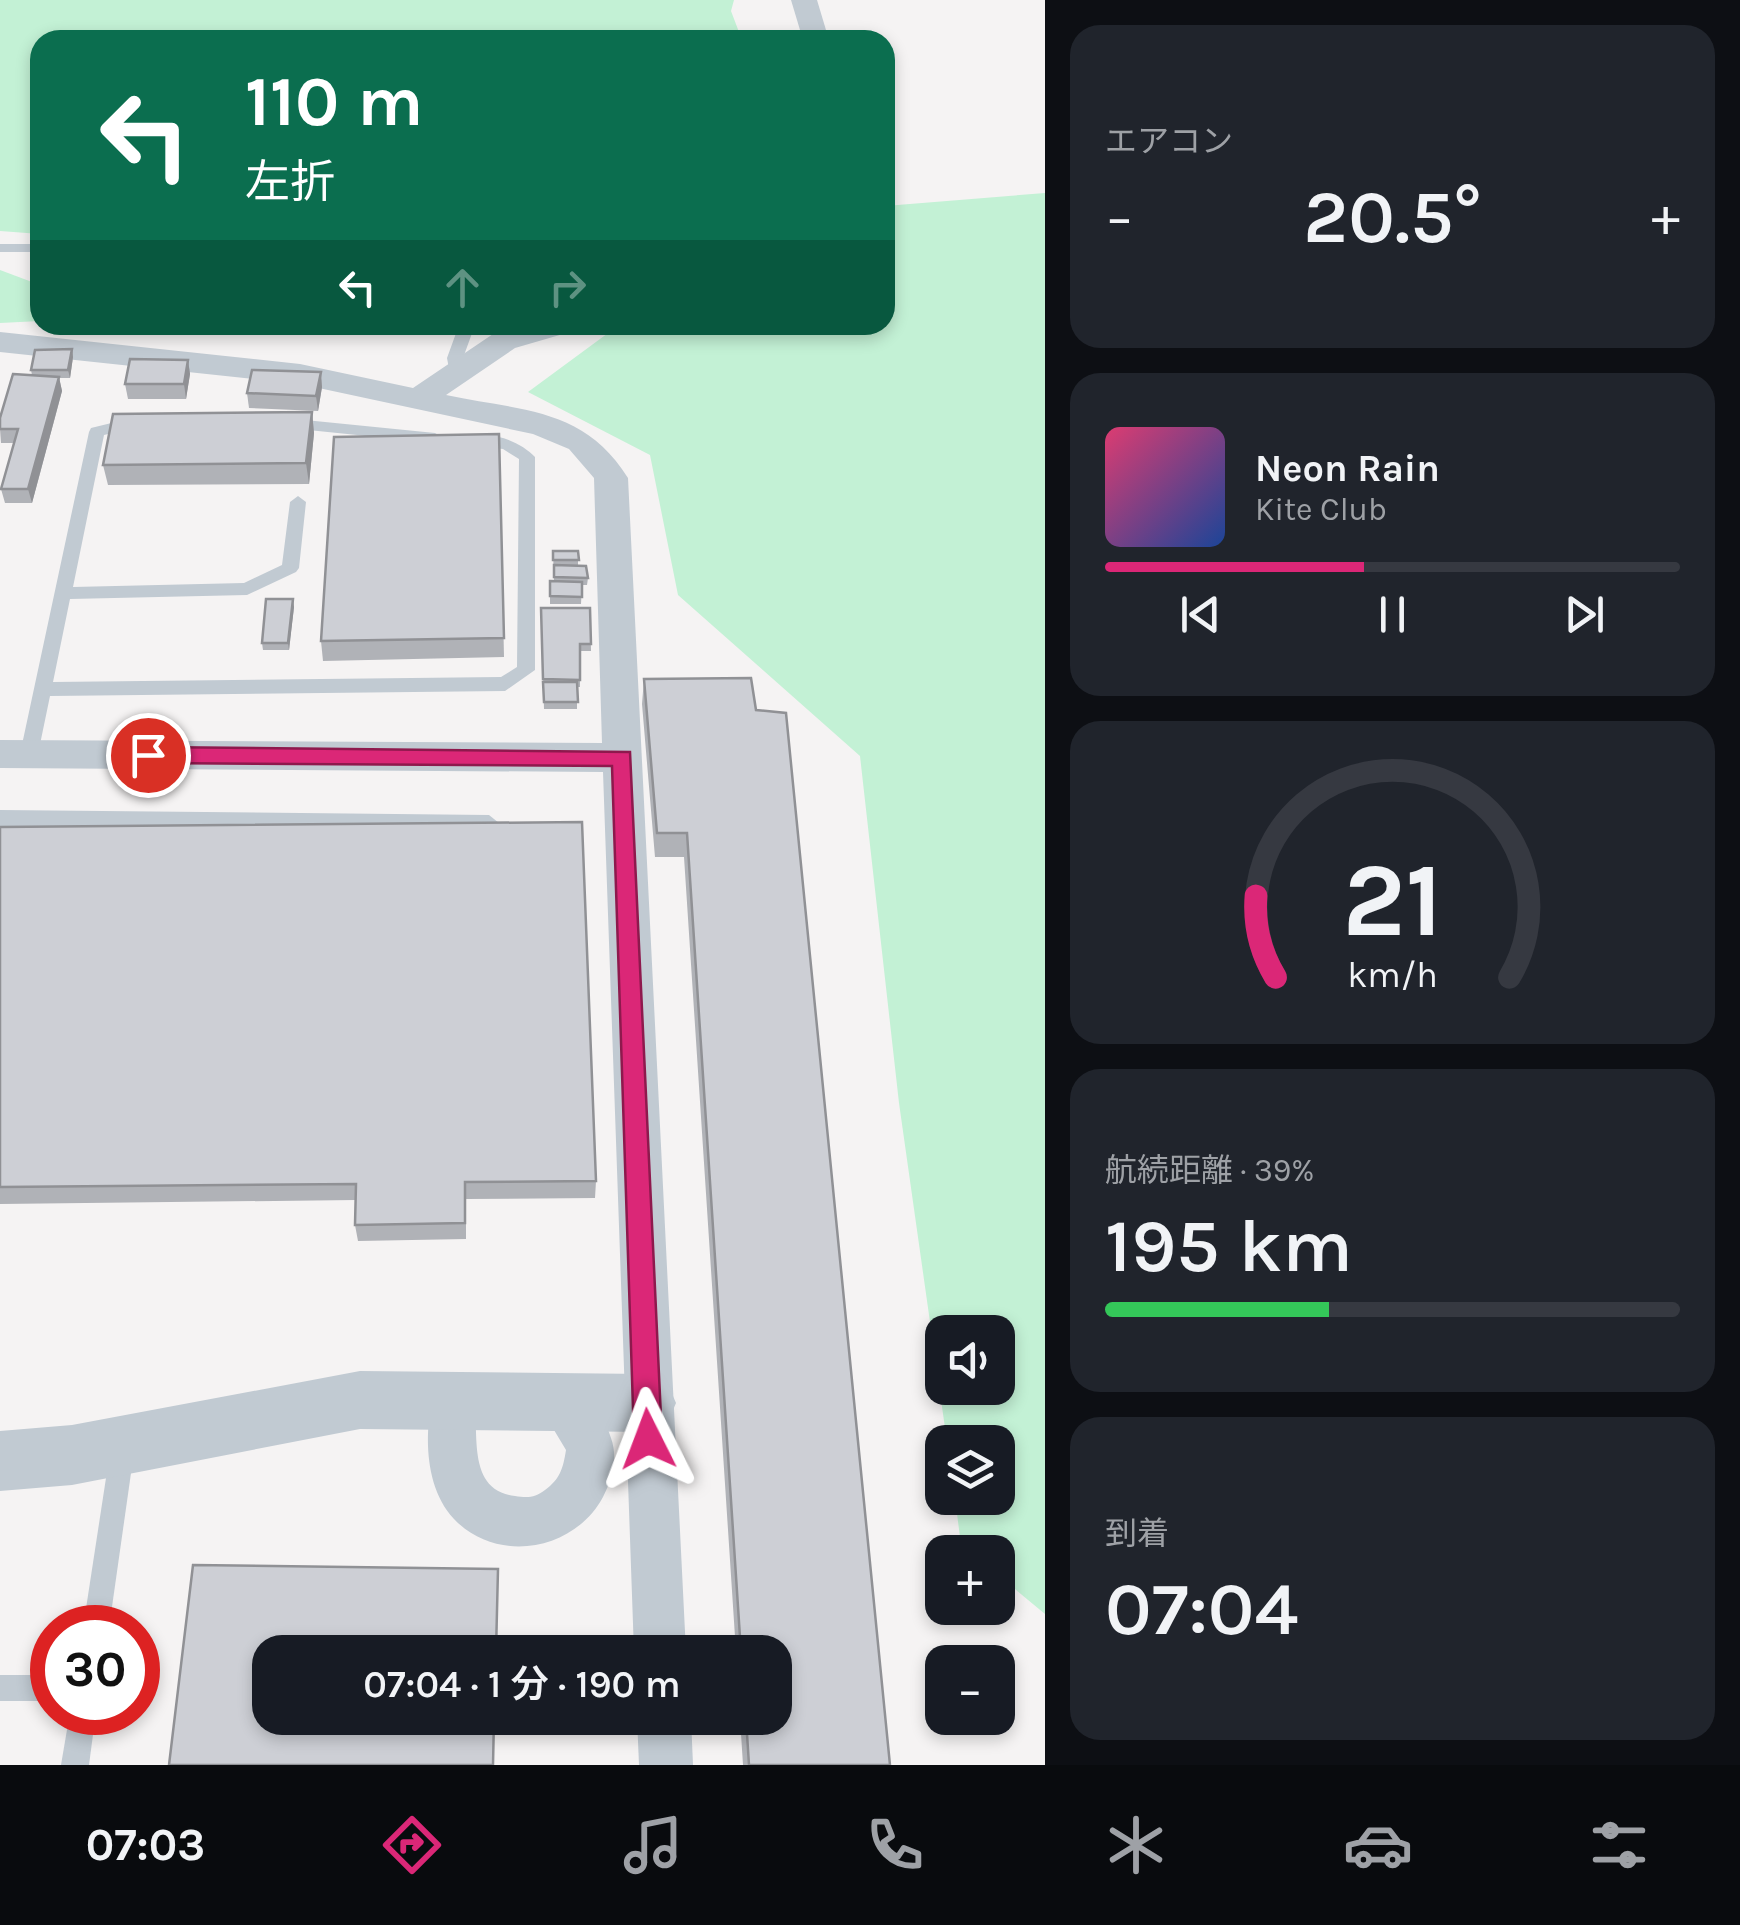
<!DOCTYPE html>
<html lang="ja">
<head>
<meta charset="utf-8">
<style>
	body { margin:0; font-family:Karla,"Noto Sans JP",sans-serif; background:#20242c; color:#f1f3f6; height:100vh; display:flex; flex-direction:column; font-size:38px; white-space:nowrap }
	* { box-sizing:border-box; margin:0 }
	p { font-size:32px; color:#9ea1a6 }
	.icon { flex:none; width:55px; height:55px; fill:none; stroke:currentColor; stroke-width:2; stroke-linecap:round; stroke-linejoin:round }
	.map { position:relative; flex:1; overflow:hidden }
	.side { display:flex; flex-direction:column; gap:25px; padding:25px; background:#0d0f14; width:695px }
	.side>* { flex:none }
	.guide { position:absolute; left:30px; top:30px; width:865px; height:305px; border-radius:30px; box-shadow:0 5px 15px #0003; background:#0b6e4f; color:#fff; overflow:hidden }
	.tools { position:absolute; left:925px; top:1315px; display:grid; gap:20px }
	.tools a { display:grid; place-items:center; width:90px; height:90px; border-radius:20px; background:#171b24; box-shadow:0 5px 15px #0003; font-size:50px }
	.speed { position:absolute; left:30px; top:1605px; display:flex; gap:20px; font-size:50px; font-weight:700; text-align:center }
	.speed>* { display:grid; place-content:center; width:130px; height:130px; border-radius:50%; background:#171b24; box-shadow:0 5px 15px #0003; line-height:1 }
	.speed .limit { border:15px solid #d22; background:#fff; color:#111 }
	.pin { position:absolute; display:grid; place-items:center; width:85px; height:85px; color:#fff; margin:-42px; border:5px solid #fff; border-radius:50%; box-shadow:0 2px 10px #0007 }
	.me { position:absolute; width:110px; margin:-55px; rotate:357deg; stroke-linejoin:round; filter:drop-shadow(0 0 8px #0008) }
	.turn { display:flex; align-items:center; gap:35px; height:210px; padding:0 50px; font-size:45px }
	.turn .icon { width:130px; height:130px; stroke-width:2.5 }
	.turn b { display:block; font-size:70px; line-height:85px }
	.lanes { display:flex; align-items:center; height:95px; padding:0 50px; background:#0003; justify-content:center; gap:50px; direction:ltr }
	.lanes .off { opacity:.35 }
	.big { font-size:75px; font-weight:600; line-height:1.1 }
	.side .widget { flex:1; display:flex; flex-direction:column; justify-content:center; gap:15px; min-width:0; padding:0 35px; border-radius:30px; background:#20242c }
	.side .dial { align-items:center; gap:0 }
	.dial svg { height:260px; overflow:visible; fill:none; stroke:#363941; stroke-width:7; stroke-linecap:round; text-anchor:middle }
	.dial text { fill:#f1f3f6; stroke:none }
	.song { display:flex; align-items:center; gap:30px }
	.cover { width:120px; height:120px; border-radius:15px; background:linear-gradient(135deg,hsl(340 70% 55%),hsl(220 70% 35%)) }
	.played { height:10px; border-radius:5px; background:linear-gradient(90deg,#db2777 45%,#363941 45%) }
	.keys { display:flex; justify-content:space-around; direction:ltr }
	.heat { display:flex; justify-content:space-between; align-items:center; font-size:55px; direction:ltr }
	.charge { height:15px; border-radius:8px; background:linear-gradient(90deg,#34c759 39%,#363941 0) }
	.trip { position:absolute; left:252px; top:1635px; width:540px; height:100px; border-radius:30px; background:#171b24; box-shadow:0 5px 15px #0003; font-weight:600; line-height:100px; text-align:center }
	.menu { display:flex; height:160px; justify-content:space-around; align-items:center; background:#090b0e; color:#9ea1a6 }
	.menu .icon { width:70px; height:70px }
	.menu .on { color:#db2777 }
	.menu b { font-size:45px; color:#f1f3f6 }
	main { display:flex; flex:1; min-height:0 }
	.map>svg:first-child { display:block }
	.green { fill:#c3f1d5; fill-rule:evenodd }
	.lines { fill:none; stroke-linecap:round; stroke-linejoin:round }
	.service { fill:#c1cad2; fill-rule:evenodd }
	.minor { fill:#c1cad2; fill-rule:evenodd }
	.tertiary { fill:#c1cad2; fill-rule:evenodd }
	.wall { fill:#b0b2b7 }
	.shaded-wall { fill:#909195 }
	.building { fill:#cdcfd5; stroke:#909195; stroke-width:2.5 }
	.route { fill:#db2777; stroke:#8e194d; stroke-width:2.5 }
</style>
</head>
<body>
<main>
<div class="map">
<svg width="1045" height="1765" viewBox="0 0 1045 1765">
	<rect width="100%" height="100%" fill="#f5f3f3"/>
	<g class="green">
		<polygon points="0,0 734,0 731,11 742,40 40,40 40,234 0,231"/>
		<path d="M1045 193V1614L998 1575V1552H971L961 1545 955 1498H998V1442H947L899 1103 860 756 678 595 650 455 528 392 619 325H885V206ZM942 1332H998V1388H942Z"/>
		<polygon points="0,270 40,285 40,321 0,323"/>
	</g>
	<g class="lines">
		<g class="service">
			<rect x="0" y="244" width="40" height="8"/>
			<polygon points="459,325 475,325 463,358 466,374 458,379 450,374 447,358"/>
			<path d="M136 417 144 422 142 426 104 435 73 587 244 583 282 565 290 502 298 496 306 502 299 568 296 572 247 595 70 599 53 682 501 677 517 667 519 459 503 449 468 445 466 441C485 427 520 441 535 457V670L505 691 50 696 38 754 36 759H22L20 754 89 432 91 428Z"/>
			<polygon points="285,418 435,433 443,438 435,443 279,427 279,419"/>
			<polygon points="0,810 489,815 499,823 489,831 0,826"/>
			<polygon points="122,1440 131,1443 134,1452 109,1628 83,1628 110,1452 113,1443"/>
			<rect x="0" y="1675" width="52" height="26"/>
			<polygon points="70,1712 96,1712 89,1765 61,1765"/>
		</g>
		<g class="minor">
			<polygon points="791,0 817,0 829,40 803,40"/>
			<path d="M525 325H574L570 332 515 348 446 395C521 411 584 407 628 478L686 1652H634L603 772 0 768V740L602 743 594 478 569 449 533 434 300 384 0 352V332L300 364 413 388 493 334Z"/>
			<path d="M453 1375 470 1381C485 1417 459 1489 515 1496 527 1498 535 1498 545 1490 560 1479 563 1469 566 1450L536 1400 543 1383 560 1377C589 1388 602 1409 611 1438 618 1458 613 1478 603 1497 575 1550 498 1565 454 1519 433 1497 427 1463 428 1434 429 1415 428 1399 436 1381Z"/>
			<polygon points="637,1718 691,1718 693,1765 639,1765"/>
		</g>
		<polygon class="tertiary" points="360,1371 646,1374 667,1382 676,1403 667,1424 646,1432 360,1429 72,1485 0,1491 0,1431 72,1425"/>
	</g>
	<g class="wall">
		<polygon points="72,349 73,357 70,378 59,378 62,391 32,503 5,503 1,489 14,443 1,443 0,429 32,375 31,370"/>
		<polygon points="188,360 190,374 186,399 128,399 125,384"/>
		<polygon points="322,387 318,411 249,408 247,393"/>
		<polygon points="312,412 314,433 309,484 108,485 103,465"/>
		<polygon points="499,434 504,657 323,661 321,641"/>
		<polygon points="553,551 578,551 578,566 588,578 587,585 582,585 581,604 550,604 550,581 554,581"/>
		<polygon points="294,607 289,650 263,650 262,643"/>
		<polygon points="541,608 590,608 591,651 580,651 580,687 577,687 577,709 544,709"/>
		<polygon points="751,678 890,1765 743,1765 740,1718 775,1718 775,1652 736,1652 684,857 655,857 642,704 644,679"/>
		<polygon points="0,827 596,1181 595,1198 466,1199 466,1239 358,1241 355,1225 356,1200 0,1204"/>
	</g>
	<g class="shaded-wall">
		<polygon points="72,349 73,357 70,378 68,370"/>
		<polygon points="188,360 190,374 186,399 184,384"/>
		<polygon points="321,372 322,387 318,411 316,396"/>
		<polygon points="59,377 62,391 32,503 28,489"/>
		<polygon points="312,412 314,433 309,484 306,463"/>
		<polygon points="293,599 294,607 289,650 288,643"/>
	</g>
	<g class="building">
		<polygon points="72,349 68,370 31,370 35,350"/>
		<polygon points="130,359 188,360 184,384 125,384"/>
		<polygon points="252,370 321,372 316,396 247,393"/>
		<polygon points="13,374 59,377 28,489 1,489 18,429 0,429 0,418"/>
		<polygon points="312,412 306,463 103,465 113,414"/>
		<polygon points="499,434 504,638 321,641 334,437"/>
		<polygon points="553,551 578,551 579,560 553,560"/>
		<polygon points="554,565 586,566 588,578 554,577"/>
		<polygon points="550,581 582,582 582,597 550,596"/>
		<polygon points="266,599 293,599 288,643 262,643"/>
		<polygon points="541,608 590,608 591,644 580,644 580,680 543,679"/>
		<polygon points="751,678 756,710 786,713 890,1765 749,1765 746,1718 775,1718 775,1652 741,1652 687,833 657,833 644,679"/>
		<polygon points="543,682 577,682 578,702 544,702"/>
		<polygon points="582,822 596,1181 465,1182 465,1223 355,1225 356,1184 0,1187 0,827"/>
		<polygon points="193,1565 498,1569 496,1652 270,1652 270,1718 494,1718 493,1765 169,1765"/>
	</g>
	<polygon class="route" points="148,747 630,752 662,1439 658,1448 648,1452 638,1448 634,1439 612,766 148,763 137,755"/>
</svg>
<div class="tools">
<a><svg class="icon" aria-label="sound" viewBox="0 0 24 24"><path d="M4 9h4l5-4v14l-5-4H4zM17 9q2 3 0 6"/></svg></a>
<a><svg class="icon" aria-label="layers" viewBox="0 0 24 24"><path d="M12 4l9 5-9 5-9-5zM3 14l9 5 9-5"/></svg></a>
<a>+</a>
<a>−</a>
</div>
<div class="speed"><div class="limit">30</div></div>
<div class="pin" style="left:148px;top:755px;background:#d93025"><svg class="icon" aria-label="arrive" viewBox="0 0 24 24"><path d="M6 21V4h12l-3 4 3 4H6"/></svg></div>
<svg class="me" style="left:648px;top:1439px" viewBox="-20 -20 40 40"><path d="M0-17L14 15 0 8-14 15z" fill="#db2777" stroke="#fff" stroke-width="4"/></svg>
<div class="trip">07:04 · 1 分 · 190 m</div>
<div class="guide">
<div class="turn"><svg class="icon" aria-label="left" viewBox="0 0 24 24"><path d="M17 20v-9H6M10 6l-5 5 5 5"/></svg><div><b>110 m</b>左折</div></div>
<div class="lanes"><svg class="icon" aria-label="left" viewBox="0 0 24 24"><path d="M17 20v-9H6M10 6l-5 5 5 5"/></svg><svg class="icon off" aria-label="ahead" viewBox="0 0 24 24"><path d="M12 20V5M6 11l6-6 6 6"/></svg><svg class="icon off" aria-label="right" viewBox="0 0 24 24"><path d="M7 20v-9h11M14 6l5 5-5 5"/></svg></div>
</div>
</div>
<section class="side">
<div class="widget"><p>エアコン</p>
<div class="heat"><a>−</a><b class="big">20.5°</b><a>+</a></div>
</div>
<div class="widget">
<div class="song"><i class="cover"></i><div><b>Neon Rain</b><p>Kite Club</p></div></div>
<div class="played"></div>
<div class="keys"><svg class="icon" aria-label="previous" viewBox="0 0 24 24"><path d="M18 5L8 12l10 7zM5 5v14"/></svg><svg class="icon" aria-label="pause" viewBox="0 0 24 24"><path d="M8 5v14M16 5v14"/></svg><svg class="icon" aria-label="next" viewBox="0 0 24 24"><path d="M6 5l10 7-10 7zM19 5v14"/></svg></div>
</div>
<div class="widget dial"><svg viewBox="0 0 100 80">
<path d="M14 69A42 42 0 1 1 86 69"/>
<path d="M14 69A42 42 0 0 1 8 44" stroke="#db2777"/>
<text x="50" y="56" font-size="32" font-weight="700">21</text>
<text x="50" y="72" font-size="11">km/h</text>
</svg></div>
<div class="widget"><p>航続距離 · 39%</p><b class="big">195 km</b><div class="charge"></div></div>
<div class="widget"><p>到着</p><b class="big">07:04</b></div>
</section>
</main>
<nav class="menu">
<b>07:03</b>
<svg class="icon on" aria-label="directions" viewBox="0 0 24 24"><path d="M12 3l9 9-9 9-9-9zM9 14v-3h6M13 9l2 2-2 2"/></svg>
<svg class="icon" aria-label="music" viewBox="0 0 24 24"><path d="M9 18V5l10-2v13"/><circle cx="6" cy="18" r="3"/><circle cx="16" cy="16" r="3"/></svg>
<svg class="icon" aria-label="phone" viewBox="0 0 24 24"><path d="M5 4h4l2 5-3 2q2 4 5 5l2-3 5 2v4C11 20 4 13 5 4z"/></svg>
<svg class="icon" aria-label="climate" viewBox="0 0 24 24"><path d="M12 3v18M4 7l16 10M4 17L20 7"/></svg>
<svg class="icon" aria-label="car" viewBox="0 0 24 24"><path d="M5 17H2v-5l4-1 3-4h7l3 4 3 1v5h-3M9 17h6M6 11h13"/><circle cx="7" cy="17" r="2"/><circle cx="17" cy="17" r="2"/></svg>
<svg class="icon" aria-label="filters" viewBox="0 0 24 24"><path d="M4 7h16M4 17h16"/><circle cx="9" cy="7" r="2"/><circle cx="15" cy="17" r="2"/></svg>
</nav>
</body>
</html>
